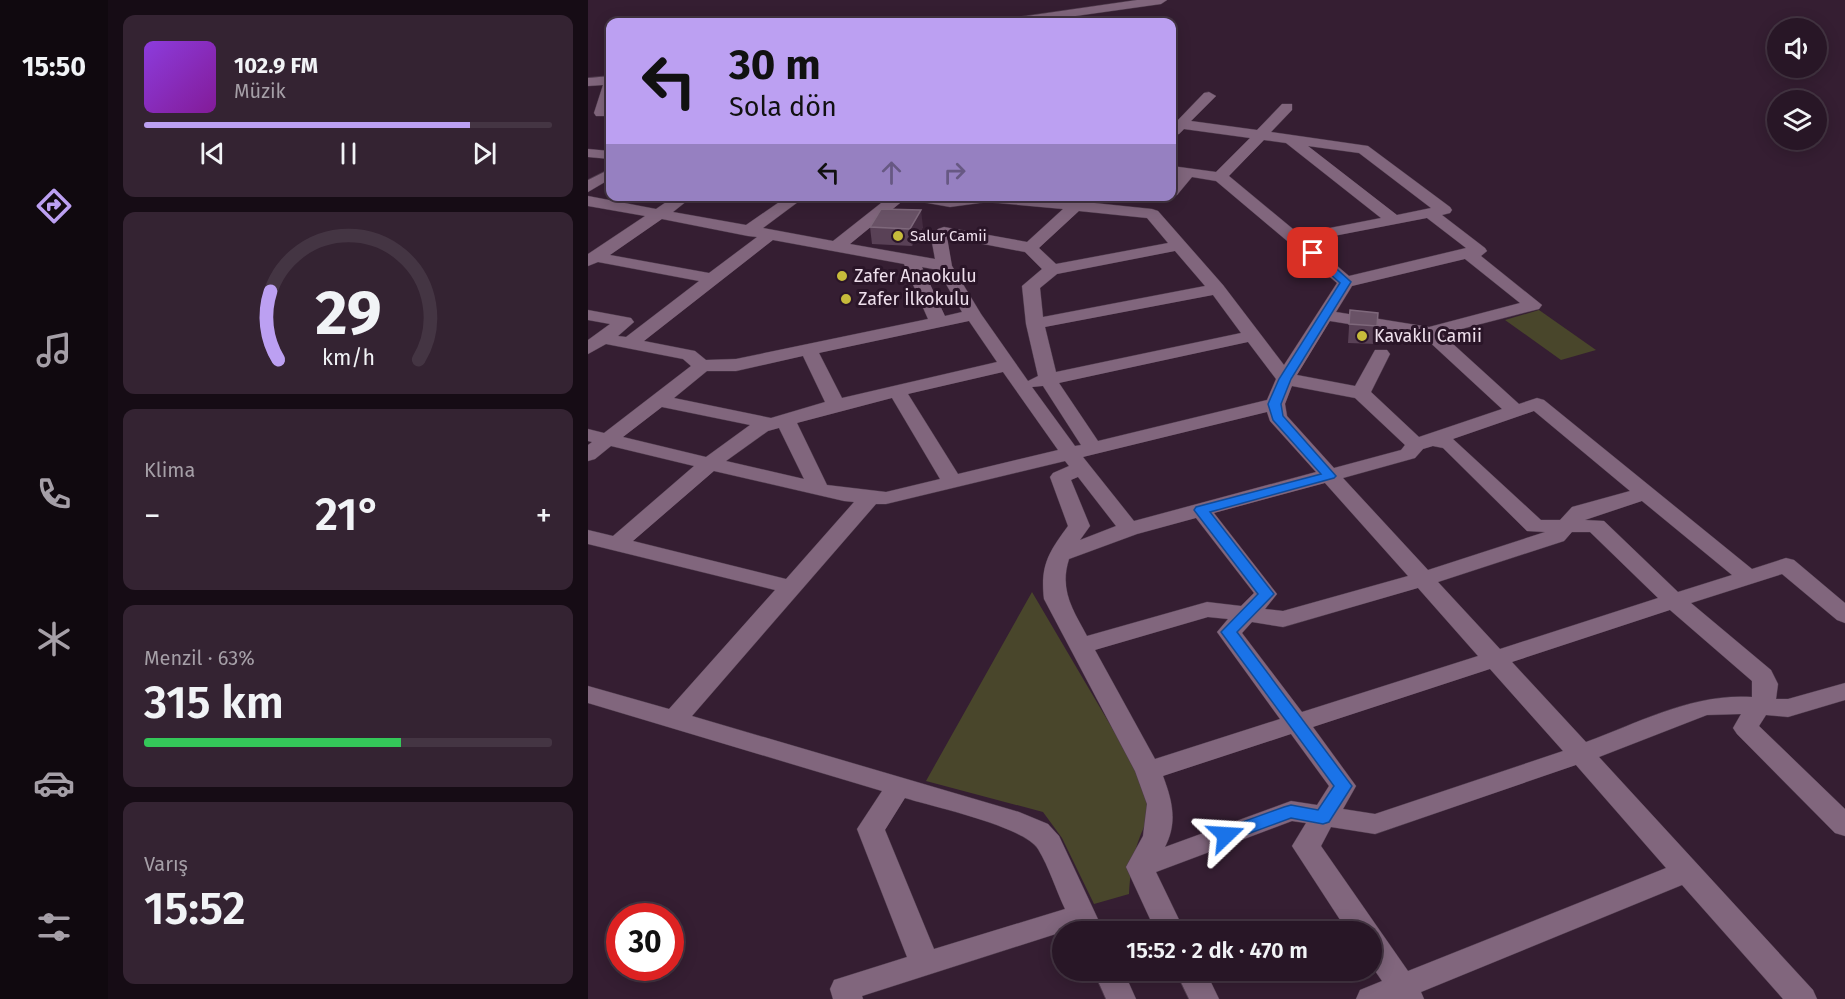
<!DOCTYPE html>
<html lang="tr">
<head>
<meta charset="utf-8">
<style>
	body { margin:0; font-family:"Fira Sans",sans-serif; background:#342332; color:#f1f3f6; height:100vh; display:flex; flex-direction:column; font-size:22px; white-space:nowrap }
	* { box-sizing:border-box; margin:0 }
	p { font-size:20px; color:#a59fa7 }
	.icon { flex:none; width:33px; height:33px; fill:none; stroke:currentColor; stroke-width:2; stroke-linecap:round; stroke-linejoin:round }
	.map { position:relative; flex:1; overflow:hidden }
	.drawer { display:flex; flex-direction:column; gap:15px; padding:15px; background:#160c15; width:480px }
	.drawer>* { flex:none }
	.top-card { position:absolute; left:18px; top:18px; width:570px; height:183px; border-radius:12px; box-shadow:0 3px 15px #0003,0 0 0 2px #443543; background:#bca0f2; color:#111; overflow:hidden }
	.controls { position:absolute; left:1179px; top:18px; display:grid; gap:12px }
	.controls a { display:grid; place-items:center; width:60px; height:60px; border-radius:50%; background:#281626; box-shadow:0 3px 15px #0003,0 0 0 2px #443543; font-size:30px }
	.speed { position:absolute; left:18px; top:903px; display:flex; gap:12px; font-size:30px; font-weight:700; text-align:center }
	.speed>* { display:grid; place-content:center; width:78px; height:78px; border-radius:50%; background:#281626; box-shadow:0 3px 15px #0003,0 0 0 2px #443543; line-height:1 }
	.speed .limit { border:9px solid #d22; background:#fff; color:#111 }
	.pin { position:absolute; display:grid; place-items:center; width:51px; height:51px; color:#fff; margin:-26px; border-radius:12px; box-shadow:0 3px 9px #0006 }
	.me { position:absolute; width:66px; margin:-33px; rotate:70deg; stroke-linejoin:round; filter:drop-shadow(0 0 4px #0008) }
	.turn { display:flex; align-items:center; gap:21px; height:126px; padding:0 24px; font-size:27px }
	.turn .icon { width:78px; height:78px; stroke-width:2.5 }
	.turn b { display:block; font-size:42px; line-height:51px }
	.lanes { display:flex; align-items:center; height:57px; padding:0 24px; background:#0003; justify-content:center; gap:30px; direction:ltr }
	.lanes .off { opacity:.35 }
	.big { font-size:45px; font-weight:600; line-height:1.1 }
	.drawer .card { flex:1; display:flex; flex-direction:column; justify-content:center; gap:9px; min-width:0; padding:0 21px; border-radius:12px; background:#342332 }
	.drawer .dial { align-items:center; gap:0 }
	.dial svg { height:156px; overflow:visible; fill:none; stroke:#443543; stroke-width:7; stroke-linecap:round; text-anchor:middle }
	.dial text { fill:#f1f3f6; stroke:none }
	.song { display:flex; align-items:center; gap:18px }
	.cover { width:72px; height:72px; border-radius:9px; background:linear-gradient(135deg,hsl(270 70% 55%),hsl(290 70% 35%)) }
	.played { height:6px; border-radius:3px; background:linear-gradient(90deg,#bca0f2 80%,#443543 80%) }
	.keys { display:flex; justify-content:space-around; direction:ltr }
	.heat { display:flex; justify-content:space-between; align-items:center; font-size:33px; direction:ltr }
	.charge { height:9px; border-radius:4px; background:linear-gradient(90deg,#34c759 63%,#443543 0) }
	.trip { position:absolute; left:464px; top:921px; width:330px; height:60px; border-radius:30px; background:#281626; box-shadow:0 3px 15px #0003,0 0 0 2px #443543; font-weight:600; line-height:60px; text-align:center }
	main { display:flex; flex:1; min-height:0 }
	.dock { display:flex; flex-direction:column; width:108px; justify-content:space-around; align-items:center; background:#10090f; color:#a59fa7 }
	.dock .icon { width:42px; height:42px }
	.dock .current { color:#bca0f2 }
	.dock b { font-size:27px; color:#f1f3f6 }
	.map>svg:first-child { display:block }
	.green { fill:#49462b }
	.lines { fill:none; stroke-linecap:round; stroke-linejoin:round }
	.minor-casing { stroke:#4e3b4c; stroke-width:1 }
	.minor { fill:#81667d; fill-rule:evenodd }
	.wall { fill:#594156 }
	.shaded-wall { fill:#442c41 }
	.building { fill:#695266; stroke:#7e687b; stroke-width:1.5 }
	.route { fill:#1a73e8; stroke:#114b97; stroke-width:1.5 }
	.poi-dot { fill:#c7bb3b; stroke:#2a1528; stroke-width:2 }
	.labels { text-anchor:middle; stroke-width:6; stroke-linejoin:round; paint-order:stroke }
	.far-poi-label { font-size:15px; fill:#eedfec; stroke:#2a1528; text-anchor:start }
	.poi-label { font-size:18px; fill:#eedfec; stroke:#2a1528; text-anchor:start }
</style>
</head>
<body>
<main>
<nav class="dock">
<b>15:50</b>
<svg class="icon current" aria-label="directions" viewBox="0 0 24 24"><path d="M12 3l9 9-9 9-9-9zM9 14v-3h6M13 9l2 2-2 2"/></svg>
<svg class="icon" aria-label="music" viewBox="0 0 24 24"><path d="M9 18V5l10-2v13"/><circle cx="6" cy="18" r="3"/><circle cx="16" cy="16" r="3"/></svg>
<svg class="icon" aria-label="phone" viewBox="0 0 24 24"><path d="M5 4h4l2 5-3 2q2 4 5 5l2-3 5 2v4C11 20 4 13 5 4z"/></svg>
<svg class="icon" aria-label="climate" viewBox="0 0 24 24"><path d="M12 3v18M4 7l16 10M4 17L20 7"/></svg>
<svg class="icon" aria-label="car" viewBox="0 0 24 24"><path d="M5 17H2v-5l4-1 3-4h7l3 4 3 1v5h-3M9 17h6M6 11h13"/><circle cx="7" cy="17" r="2"/><circle cx="17" cy="17" r="2"/></svg>
<svg class="icon" aria-label="filters" viewBox="0 0 24 24"><path d="M4 7h16M4 17h16"/><circle cx="9" cy="7" r="2"/><circle cx="15" cy="17" r="2"/></svg>
</nav>
<section class="drawer">
<div class="card">
<div class="song"><i class="cover"></i><div><b>102.9 FM</b><p>Müzik</p></div></div>
<div class="played"></div>
<div class="keys"><svg class="icon" aria-label="previous" viewBox="0 0 24 24"><path d="M18 5L8 12l10 7zM5 5v14"/></svg><svg class="icon" aria-label="pause" viewBox="0 0 24 24"><path d="M8 5v14M16 5v14"/></svg><svg class="icon" aria-label="next" viewBox="0 0 24 24"><path d="M6 5l10 7-10 7zM19 5v14"/></svg></div>
</div>
<div class="card dial"><svg viewBox="0 0 100 80">
<path d="M14 69A42 42 0 1 1 86 69"/>
<path d="M14 69A42 42 0 0 1 10 34" stroke="#bca0f2"/>
<text x="50" y="56" font-size="32" font-weight="700">29</text>
<text x="50" y="72" font-size="11">km/h</text>
</svg></div>
<div class="card"><p>Klima</p>
<div class="heat"><a>−</a><b class="big">21°</b><a>+</a></div>
</div>
<div class="card"><p>Menzil · 63%</p><b class="big">315 km</b><div class="charge"></div></div>
<div class="card"><p>Varış</p><b class="big">15:52</b></div>
</section>
<div class="map">
<svg width="1257" height="999" viewBox="0 0 1257 999">
	<rect width="100%" height="100%" fill="#351e32"/>
	<g class="green">
		<polygon points="951,310 1008,350 973,360 917,320"/>
		<path d="M444 592 560 789 567 806C549 837 543 859 541 894L506 904 474 838 455 812 338 781Z"/>
	</g>
	<g class="lines">
		<g class="minor-casing">
			<g id="minor">
				<polygon points="549,0 579,0 573,4 445,22 418,22 424,18"/>
				<polygon points="22,76 20,113 18,116 8,116 6,113 15,85 0,86 0,78"/>
				<path d="M621 92 628 96 603 121 669 130 694 104H704V110L683 132 780 146 862 207 864 210 862 213 854 215 897 248 899 251 893 256 954 305 951 309 854 334 931 404 949 398 956 400 1164 569 1198 558 1206 560 1257 603V623L1249 620 1194 574 1103 603 1183 670 1190 684 1188 699H1200L1257 683V700L1200 717 1178 715 1171 726 1257 809V836L1247 833 1149 734 1145 728 1153 714 1119 715 1011 757 1225 990 1229 999H1195L1094 885 833 992 836 999H768L772 990 794 981 783 965V932H760L704 846 718 823 704 821 568 872 597 932H568L538 867 555 836 559 804 547 771 456 599C452 565 461 552 480 526L462 477 465 473 481 466 477 461 298 504H288L104 716 431 812 460 824 471 836 516 932H487L486 929 474 932 274 996 275 999H245L242 989 246 980 319 957 269 829 294 791 0 703V686L81 709 187 590 0 544V530L25 536 106 466 23 446 7 459 0 461V445L4 442 0 441V429L16 433 103 366 95 359 18 344 0 354V340L22 324 0 320V310L43 318 46 322 30 336 38 337 111 281 10 262 0 266V254L57 216 0 206V196L68 209 87 196H105L85 212 158 225 200 196H218L175 228 245 241 302 196H439L564 209 570 211 635 285 696 365 749 283 628 181 604 177 589 195 584 196V183L590 175 584 174V166L628 172 662 138 596 129 591 134 584 135V119L590 120 616 93ZM676 140 698 143 793 218 711 234 641 176ZM720 146 771 153 843 208 809 215ZM317 199 362 207 399 202 475 209 439 242 356 227 350 229 343 237 347 259 262 244ZM491 211 559 218 580 243 468 264 451 248ZM839 218 878 248 761 276 720 241ZM74 219 160 236 169 237 121 273 22 255ZM359 237 437 252 454 269 434 286 438 324 450 376 440 381 393 314 364 266ZM185 240 316 264 340 319 148 359 118 360 107 351 56 341ZM587 251 617 286 455 317 452 288 469 274ZM877 259 932 303 841 327 748 312 764 286ZM334 267 350 270 374 312 357 316ZM625 295 653 333 468 372 457 327ZM381 321 409 362 254 398 231 353ZM742 321 835 336 914 409 831 437 783 392 802 354 799 350H787L767 386 709 375ZM660 342 688 379 679 400 510 441 471 383ZM215 356 237 402 183 418 86 398 119 371H148ZM415 372 470 450 370 474 320 394ZM455 386 493 445 487 446 444 387ZM704 386 767 398 817 445 813 450 746 468 699 416 697 404ZM304 398 352 479 298 492 239 485 209 423ZM74 407 162 425 118 457 35 437ZM946 411 1042 491 984 507 972 520H953L865 439ZM679 412 682 421 728 472 546 521 495 457ZM191 428 216 479 138 461 180 431ZM845 446 855 448 939 531 957 532 840 570 755 478 827 458 835 449ZM126 471 256 501 266 502 198 579 45 541ZM490 477 528 526 492 540 502 526 483 480ZM737 483 820 576 695 611 677 609 689 594 626 513ZM1054 501 1144 575 1090 592 1016 521 997 520ZM608 518 666 593 653 606 619 602 499 636C485 610 471 590 481 559L549 534ZM984 532H1002L1070 598 912 649 850 582 976 541ZM830 588 890 656 714 712 654 633 664 622 695 627ZM1082 610 1164 681V697C1105 693 1052 722 998 742L924 662ZM620 617 640 619 629 632 692 719 567 759 507 650ZM902 669 975 751 787 814 755 809 768 786 725 727ZM703 734 741 786 729 805 703 801 577 847C590 822 584 800 575 776ZM988 765 1078 868 820 971 733 846 743 827 787 834ZM317 798C346 807 435 826 450 849 461 867 468 890 477 909L346 949 297 830Z"/>
				<polygon points="0,149 22,151 22,159 0,157"/>
				<polygon points="22,169 22,179 0,192 0,180"/>
				<polygon points="505,970 535,970 548,999 518,999"/>
				<polygon points="587,970 617,970 631,999 601,999"/>
			</g>
		</g>
		<use href="#minor" class="minor"/>
	</g>
	<g class="wall">
		<polygon points="282,227 335,227 324,246 284,244"/>
		<polygon points="762,310 790,313 788,344 760,343"/>
	</g>
	<polygon class="shaded-wall" points="333,210 335,227 324,246 322,229"/>
	<g class="building">
		<polygon points="293,209 333,210 322,229 282,227"/>
		<polygon points="762,310 790,313 789,326 761,324"/>
	</g>
	<polygon class="route" points="721,251 729,251 763,282 703,379 693,404 695,416 748,476 746,478 622,512 686,594 649,632 764,786 741,822 735,824 703,818 638,842 632,840 629,835 632,830 696,807 703,805 730,810 746,786 633,632 670,594 606,510 608,507 733,474 685,420 680,404 691,379 752,283 721,255"/>
	<g class="poi-dot">
		<circle cx="310" cy="236" r="6"/>
		<circle cx="254" cy="276" r="6"/>
		<circle cx="258" cy="299" r="6"/>
		<circle cx="774" cy="336" r="6"/>
	</g>
	<g class="labels">
		<g class="far-poi-label">
			<text x="322" y="241">Salur Camii</text>
		</g>
		<g class="poi-label">
			<text x="266" y="282">Zafer Anaokulu</text>
			<text x="270" y="305">Zafer İlkokulu</text>
			<text x="786" y="342">Kavaklı Camii</text>
		</g>
	</g>
</svg>
<div class="controls">
<a><svg class="icon" aria-label="sound" viewBox="0 0 24 24"><path d="M4 9h4l5-4v14l-5-4H4zM17 9q2 3 0 6"/></svg></a>
<a><svg class="icon" aria-label="layers" viewBox="0 0 24 24"><path d="M12 4l9 5-9 5-9-5zM3 14l9 5 9-5"/></svg></a>
</div>
<div class="speed"><div class="limit">30</div></div>
<div class="pin" style="left:725px;top:253px;background:#d93025"><svg class="icon" aria-label="arrive" viewBox="0 0 24 24"><path d="M6 21V4h12l-3 4 3 4H6"/></svg></div>
<svg class="me" style="left:638px;top:835px" viewBox="-20 -20 40 40"><path d="M0-17L14 15 0 8-14 15z" fill="#1a73e8" stroke="#fff" stroke-width="4"/></svg>
<div class="trip">15:52 · 2 dk · 470 m</div>
<div class="top-card">
<div class="turn"><svg class="icon" aria-label="left" viewBox="0 0 24 24"><path d="M17 20v-9H6M10 6l-5 5 5 5"/></svg><div><b>30 m</b>Sola dön</div></div>
<div class="lanes"><svg class="icon" aria-label="left" viewBox="0 0 24 24"><path d="M17 20v-9H6M10 6l-5 5 5 5"/></svg><svg class="icon off" aria-label="ahead" viewBox="0 0 24 24"><path d="M12 20V5M6 11l6-6 6 6"/></svg><svg class="icon off" aria-label="right" viewBox="0 0 24 24"><path d="M7 20v-9h11M14 6l5 5-5 5"/></svg></div>
</div>
</div>
</main>
</body>
</html>
